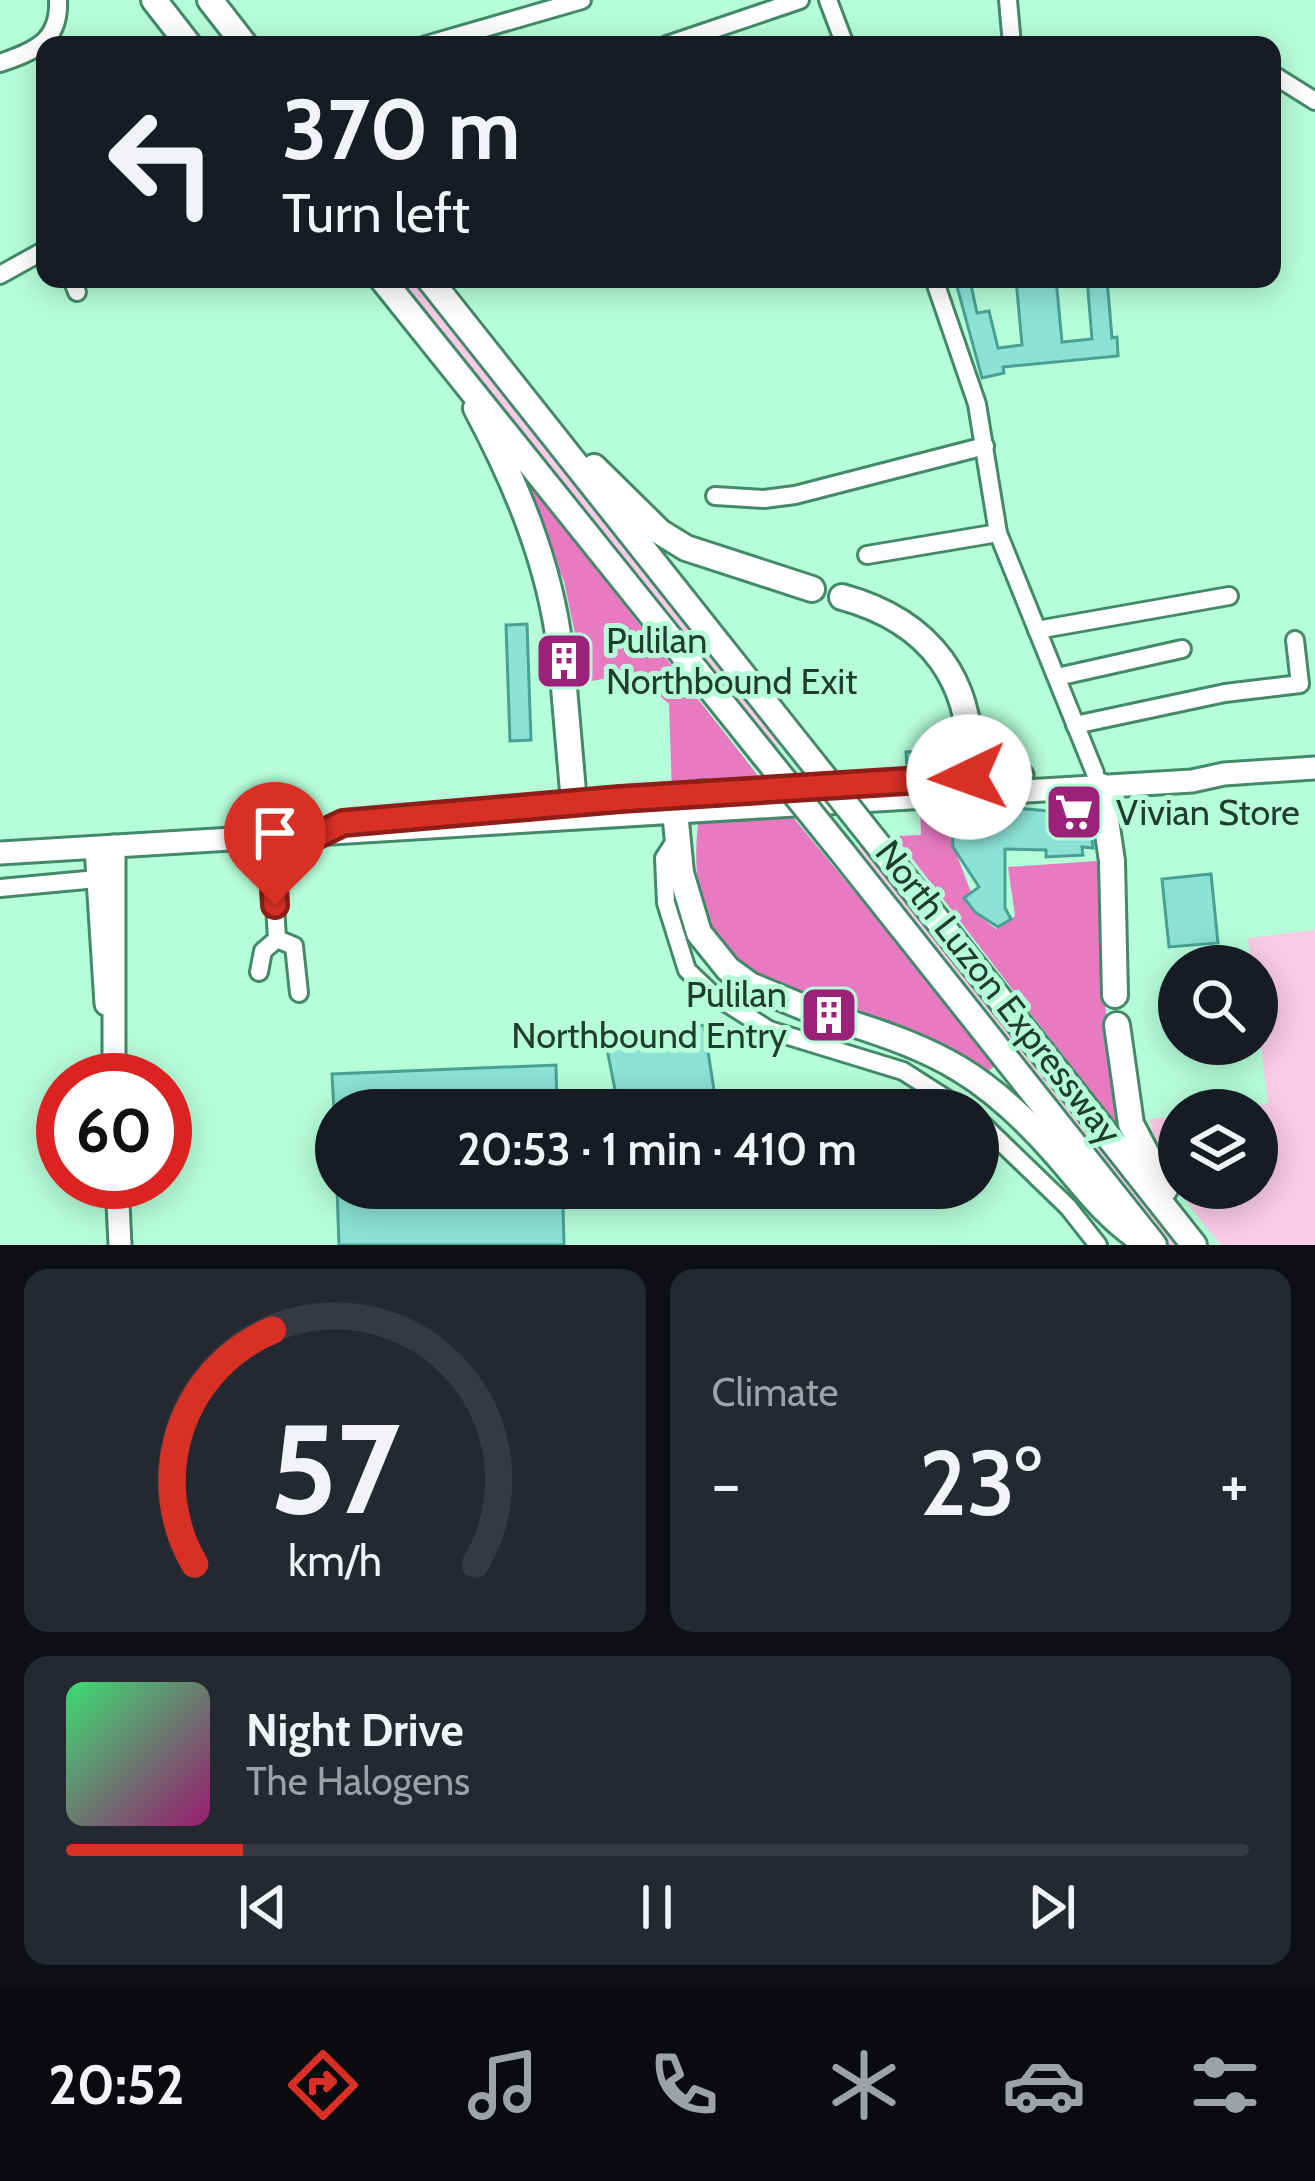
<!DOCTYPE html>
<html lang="en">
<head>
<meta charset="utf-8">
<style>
	body { margin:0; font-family:Cabin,sans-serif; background:#242831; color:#f1f3f6; height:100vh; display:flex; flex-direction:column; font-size:45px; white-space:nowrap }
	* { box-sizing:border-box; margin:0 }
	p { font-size:39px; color:#9ea1a6 }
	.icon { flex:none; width:66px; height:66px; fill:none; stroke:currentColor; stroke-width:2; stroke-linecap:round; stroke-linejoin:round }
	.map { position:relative; height:1245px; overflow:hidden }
	.side { display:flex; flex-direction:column; gap:24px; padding:24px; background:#0d0f14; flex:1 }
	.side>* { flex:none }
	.top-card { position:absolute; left:36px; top:36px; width:1245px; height:252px; border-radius:24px; box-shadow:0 6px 30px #0003; background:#171b24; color:#f1f3f6; overflow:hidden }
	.controls { position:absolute; left:1158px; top:945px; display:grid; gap:24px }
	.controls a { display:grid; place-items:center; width:120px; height:120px; border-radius:50%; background:#171b24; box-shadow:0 6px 30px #0003; font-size:60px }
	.speed { position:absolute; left:36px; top:1053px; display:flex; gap:24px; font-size:60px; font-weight:700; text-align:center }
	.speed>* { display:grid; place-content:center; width:156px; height:156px; border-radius:50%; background:#171b24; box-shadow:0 6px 30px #0003; line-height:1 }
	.speed .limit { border:18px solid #d22; background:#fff; color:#111 }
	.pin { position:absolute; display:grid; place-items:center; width:102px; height:102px; color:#fff; margin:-123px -51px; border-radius:50% 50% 50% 0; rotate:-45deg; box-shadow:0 0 12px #0007 }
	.pin .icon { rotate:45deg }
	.me { position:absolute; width:132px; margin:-66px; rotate:267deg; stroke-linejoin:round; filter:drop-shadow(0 0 9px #0008) }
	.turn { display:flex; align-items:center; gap:42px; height:252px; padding:0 48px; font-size:54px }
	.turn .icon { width:156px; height:156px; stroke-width:2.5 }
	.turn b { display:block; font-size:84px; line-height:102px }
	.big { font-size:90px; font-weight:600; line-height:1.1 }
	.side .widget { flex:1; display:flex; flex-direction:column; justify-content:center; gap:18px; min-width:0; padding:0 42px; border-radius:24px; background:#242831 }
	.side .dial { align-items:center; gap:0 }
	.dial svg { height:312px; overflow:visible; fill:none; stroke:#363941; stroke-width:7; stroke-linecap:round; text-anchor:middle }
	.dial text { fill:#f1f3f6; stroke:none }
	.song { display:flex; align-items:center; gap:36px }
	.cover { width:144px; height:144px; border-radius:18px; background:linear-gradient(135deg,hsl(140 70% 55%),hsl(320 70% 35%)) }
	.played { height:12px; border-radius:6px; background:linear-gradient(90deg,#d93025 15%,#363941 15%) }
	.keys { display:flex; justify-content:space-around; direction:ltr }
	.heat { display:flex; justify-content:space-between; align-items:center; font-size:66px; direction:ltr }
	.side .tiles { flex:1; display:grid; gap:24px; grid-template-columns:1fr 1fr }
	.widget:last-child { grid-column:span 2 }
	.trip { position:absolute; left:315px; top:1089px; width:684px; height:120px; border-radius:60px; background:#171b24; box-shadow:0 6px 30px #0003; font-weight:600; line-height:120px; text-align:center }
	.dock { display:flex; height:192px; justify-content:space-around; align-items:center; background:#090b0e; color:#9ea1a6 }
	.dock .icon { width:84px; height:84px }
	.dock .on { color:#d93025 }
	.dock b { font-size:54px; color:#f1f3f6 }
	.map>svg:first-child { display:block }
	.green { fill:#f9cbe5 }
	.forest { fill:#e77ac0 }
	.building { fill:#8ce3d5; stroke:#49a194; stroke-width:3 }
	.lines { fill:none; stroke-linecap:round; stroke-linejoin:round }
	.minor-casing { stroke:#43896a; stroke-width:22 }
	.major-casing { stroke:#43896a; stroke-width:27 }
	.highway-casing { stroke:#43896a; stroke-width:30 }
	.minor { stroke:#fff; stroke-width:16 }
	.major { stroke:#fff; stroke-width:21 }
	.highway { stroke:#fff; stroke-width:24 }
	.highway-bridge-casing { stroke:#43896a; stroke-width:30; stroke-linecap:butt }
	.highway-bridge { stroke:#fff; stroke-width:24 }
	.route-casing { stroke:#8d1f18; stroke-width:30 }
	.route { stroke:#d93025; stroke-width:21 }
	.labels { text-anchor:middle; stroke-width:10; stroke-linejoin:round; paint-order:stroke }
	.poi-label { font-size:36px; fill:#203d2f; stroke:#b6feda; text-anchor:start }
	.street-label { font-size:36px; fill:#203d2f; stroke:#b6feda }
</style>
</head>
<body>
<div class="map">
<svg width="1315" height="1245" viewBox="0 0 1315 1245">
	<rect width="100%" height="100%" fill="#b6feda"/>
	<g class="green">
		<polygon points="400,279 416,279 782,741 775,748"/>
		<polygon points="863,844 1183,1245 1167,1245 855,850"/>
		<path d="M1315 930V1245H1221C1188 1205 1161 1170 1149 1119L1179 1116V1188H1257V1110H1226L1268 1104 1257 1013V966H1251L1248 938Z"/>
	</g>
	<g class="forest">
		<polygon points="510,459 767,787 672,793 669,704 635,674 585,682 564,581"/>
		<polygon points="920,808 939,808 980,916 996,929 1015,916 1008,867 1111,860 1104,998 1123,1134 895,836 921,835"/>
		<path d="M792 816 997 1064 985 1074C969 1065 953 1054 936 1047 814 996 679 997 698 824Z"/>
	</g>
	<g class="building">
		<polygon points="1016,279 1056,279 1062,342 1092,339 1087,279 1107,279 1112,338 1117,337 1118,356 1003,367 1004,373 982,378 956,283 970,280 977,313 989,311 998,348 1022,345"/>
		<polygon points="527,624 531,740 510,741 506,625"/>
		<polygon points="946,742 946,765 907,767 906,752 934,750 934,743"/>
		<polygon points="1087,802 1093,848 1082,847 1083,855 1046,857 1046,850 1005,849 1005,908 1011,919 998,927 975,912 964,898 979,887 953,847 952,828 943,829 942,814 962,813 963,828 987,827 987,818 1004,818 1003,807 1050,811 1050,806 1081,808 1081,803"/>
		<polygon points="1211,874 1218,943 1169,947 1162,879"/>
		<polygon points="704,1025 717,1110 619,1110 606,1044"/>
		<polygon points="556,1065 557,1110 334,1110 332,1074"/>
		<polygon points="337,1188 521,1188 522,1207 563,1206 564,1245 339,1245"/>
	</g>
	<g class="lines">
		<g class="minor-casing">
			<g id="minor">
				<polyline points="828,0 845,45"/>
				<polyline points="1008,0 1012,45"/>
				<polyline points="426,45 582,0"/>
				<polyline points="667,45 800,0"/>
				<path d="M0 63C35 51 60 41 58 0"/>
				<polyline points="1272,74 1315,101"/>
				<polyline points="0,275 45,250"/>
				<polyline points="72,279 77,292"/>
				<polyline points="934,279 977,404 998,533 1095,773"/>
				<polyline points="715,496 764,499 795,495 985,446"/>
				<polyline points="867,555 998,533"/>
				<polyline points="1037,630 1229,596"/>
				<polyline points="1057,677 1182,649"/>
				<polyline points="1075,725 1225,693 1300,684 1295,640"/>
				<polyline points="677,838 664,858 666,903 687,970 711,993 769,1030 903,1071 964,1110"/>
				<polyline points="0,888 97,879"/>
				<polyline points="277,939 294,946 299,993"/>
				<polyline points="259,972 263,951 277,939 271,838"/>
				<polyline points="978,1120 1068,1207 1098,1245"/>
			</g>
		</g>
		<g class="major-casing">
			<g id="major">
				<polyline points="610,800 1022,775"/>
				<polyline points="96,848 106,1004"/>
				<polyline points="0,853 1192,781 1224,774 1315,768"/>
				<polyline points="114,1080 114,846"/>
				<polyline points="117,1182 120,1245"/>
			</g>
		</g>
		<g class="highway-casing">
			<g id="highway">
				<polyline points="154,0 189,45"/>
				<polyline points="210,0 245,45"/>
				<polyline points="382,279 763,754"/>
				<polyline points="429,279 797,743"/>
				<path d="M476 408C516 483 550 564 560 649"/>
				<polyline points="594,467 660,532 686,548 812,589"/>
				<path d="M842 597C930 621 977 682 969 777L944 794"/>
				<polyline points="563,676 574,803 593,815"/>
				<polyline points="1101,786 1112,861 1115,995"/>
				<polyline points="703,793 681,802 675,811 681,873 699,933 728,969 750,985 815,1012"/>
				<polyline points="875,841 1194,1245"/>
				<polyline points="842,852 1154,1245"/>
				<path d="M840 1020C940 1051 987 1075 1057 1155 1084 1186 1106 1217 1141 1240"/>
				<polyline points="1117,1025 1131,1124 1165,1189"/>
			</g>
		</g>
		<use href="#minor" class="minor"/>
		<use href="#major" class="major"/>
		<use href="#highway" class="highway"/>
		<g class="highway-bridge-casing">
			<g id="highway-bridge">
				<polyline points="797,743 875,841"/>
				<polyline points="763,754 842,852"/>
			</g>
		</g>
		<use href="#highway-bridge" class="highway-bridge"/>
	</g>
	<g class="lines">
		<g class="route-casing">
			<polyline id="route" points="275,905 271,838 318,835 343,823 620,799 969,777"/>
		</g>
		<use href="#route" class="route"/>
	</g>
	<defs>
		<g id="building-square" transform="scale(3)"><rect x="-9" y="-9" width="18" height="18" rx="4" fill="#9c2178" stroke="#b6feda"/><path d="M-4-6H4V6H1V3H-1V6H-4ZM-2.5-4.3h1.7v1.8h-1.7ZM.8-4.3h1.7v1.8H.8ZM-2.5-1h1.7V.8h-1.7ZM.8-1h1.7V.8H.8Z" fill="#fff"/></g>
		<g id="supermarket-square" transform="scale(3)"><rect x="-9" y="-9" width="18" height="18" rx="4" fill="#9c2178" stroke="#b6feda"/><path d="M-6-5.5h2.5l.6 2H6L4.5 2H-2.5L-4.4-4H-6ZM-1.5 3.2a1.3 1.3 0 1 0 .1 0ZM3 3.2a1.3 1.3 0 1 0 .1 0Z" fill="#fff"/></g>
	</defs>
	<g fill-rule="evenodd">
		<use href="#building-square" x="564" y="661"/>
		<use href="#supermarket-square" x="1074" y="812"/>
		<use href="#building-square" x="829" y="1015"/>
	</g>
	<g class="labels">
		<g class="poi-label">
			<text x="606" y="653">Pulilan<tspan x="606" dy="41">Northbound Exit</tspan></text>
			<text x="1116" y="825">Vivian Store</text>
			<text x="787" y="1007" text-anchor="end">Pulilan<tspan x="787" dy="41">Northbound Entry</tspan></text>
		</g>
		<g class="street-label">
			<text transform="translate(999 992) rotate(52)" y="13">North Luzon Expressway</text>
		</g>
	</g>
</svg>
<div class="controls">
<a><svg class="icon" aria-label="search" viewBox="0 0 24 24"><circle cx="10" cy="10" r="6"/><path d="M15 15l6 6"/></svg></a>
<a><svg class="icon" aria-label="layers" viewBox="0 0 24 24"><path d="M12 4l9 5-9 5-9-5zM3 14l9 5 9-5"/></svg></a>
</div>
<div class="speed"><div class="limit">60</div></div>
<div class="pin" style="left:275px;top:905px;background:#d93025"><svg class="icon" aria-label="arrive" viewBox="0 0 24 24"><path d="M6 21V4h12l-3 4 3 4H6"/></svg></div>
<svg class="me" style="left:969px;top:777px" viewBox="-20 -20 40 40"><circle r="19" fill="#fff"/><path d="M0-13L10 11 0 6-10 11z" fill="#d93025"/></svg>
<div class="trip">20:53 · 1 min · 410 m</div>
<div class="top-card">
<div class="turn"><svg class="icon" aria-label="left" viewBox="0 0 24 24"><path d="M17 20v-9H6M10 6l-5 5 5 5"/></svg><div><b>370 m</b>Turn left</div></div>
</div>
</div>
<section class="side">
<div class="tiles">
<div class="widget dial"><svg viewBox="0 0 100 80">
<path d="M14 69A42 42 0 1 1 86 69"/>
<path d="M14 69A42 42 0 0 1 34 9" stroke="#d93025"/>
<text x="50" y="56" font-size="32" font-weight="700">57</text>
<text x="50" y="72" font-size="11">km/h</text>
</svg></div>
<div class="widget"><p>Climate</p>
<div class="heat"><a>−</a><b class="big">23°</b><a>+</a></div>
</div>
<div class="widget">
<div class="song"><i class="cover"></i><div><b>Night Drive</b><p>The Halogens</p></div></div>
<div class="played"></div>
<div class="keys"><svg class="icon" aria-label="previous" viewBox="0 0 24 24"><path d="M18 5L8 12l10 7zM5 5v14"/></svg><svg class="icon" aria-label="pause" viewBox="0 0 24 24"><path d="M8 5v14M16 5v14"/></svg><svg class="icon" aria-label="next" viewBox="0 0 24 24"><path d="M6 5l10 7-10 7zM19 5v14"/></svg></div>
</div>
</div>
</section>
<nav class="dock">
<b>20:52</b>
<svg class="icon on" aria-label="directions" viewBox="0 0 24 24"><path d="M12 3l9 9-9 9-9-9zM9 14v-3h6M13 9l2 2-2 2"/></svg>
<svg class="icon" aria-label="music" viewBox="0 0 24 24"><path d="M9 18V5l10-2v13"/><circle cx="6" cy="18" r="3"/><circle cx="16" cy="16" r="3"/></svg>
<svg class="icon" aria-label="phone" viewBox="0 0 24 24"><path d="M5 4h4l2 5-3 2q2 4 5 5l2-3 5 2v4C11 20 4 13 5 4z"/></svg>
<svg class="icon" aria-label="climate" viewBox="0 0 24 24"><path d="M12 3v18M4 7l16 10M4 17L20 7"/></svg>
<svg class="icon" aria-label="car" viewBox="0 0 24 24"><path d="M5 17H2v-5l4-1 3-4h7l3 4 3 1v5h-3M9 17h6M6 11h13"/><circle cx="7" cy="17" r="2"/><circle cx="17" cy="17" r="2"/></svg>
<svg class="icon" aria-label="filters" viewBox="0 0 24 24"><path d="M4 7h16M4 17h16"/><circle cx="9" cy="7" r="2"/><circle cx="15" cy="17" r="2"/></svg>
</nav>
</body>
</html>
